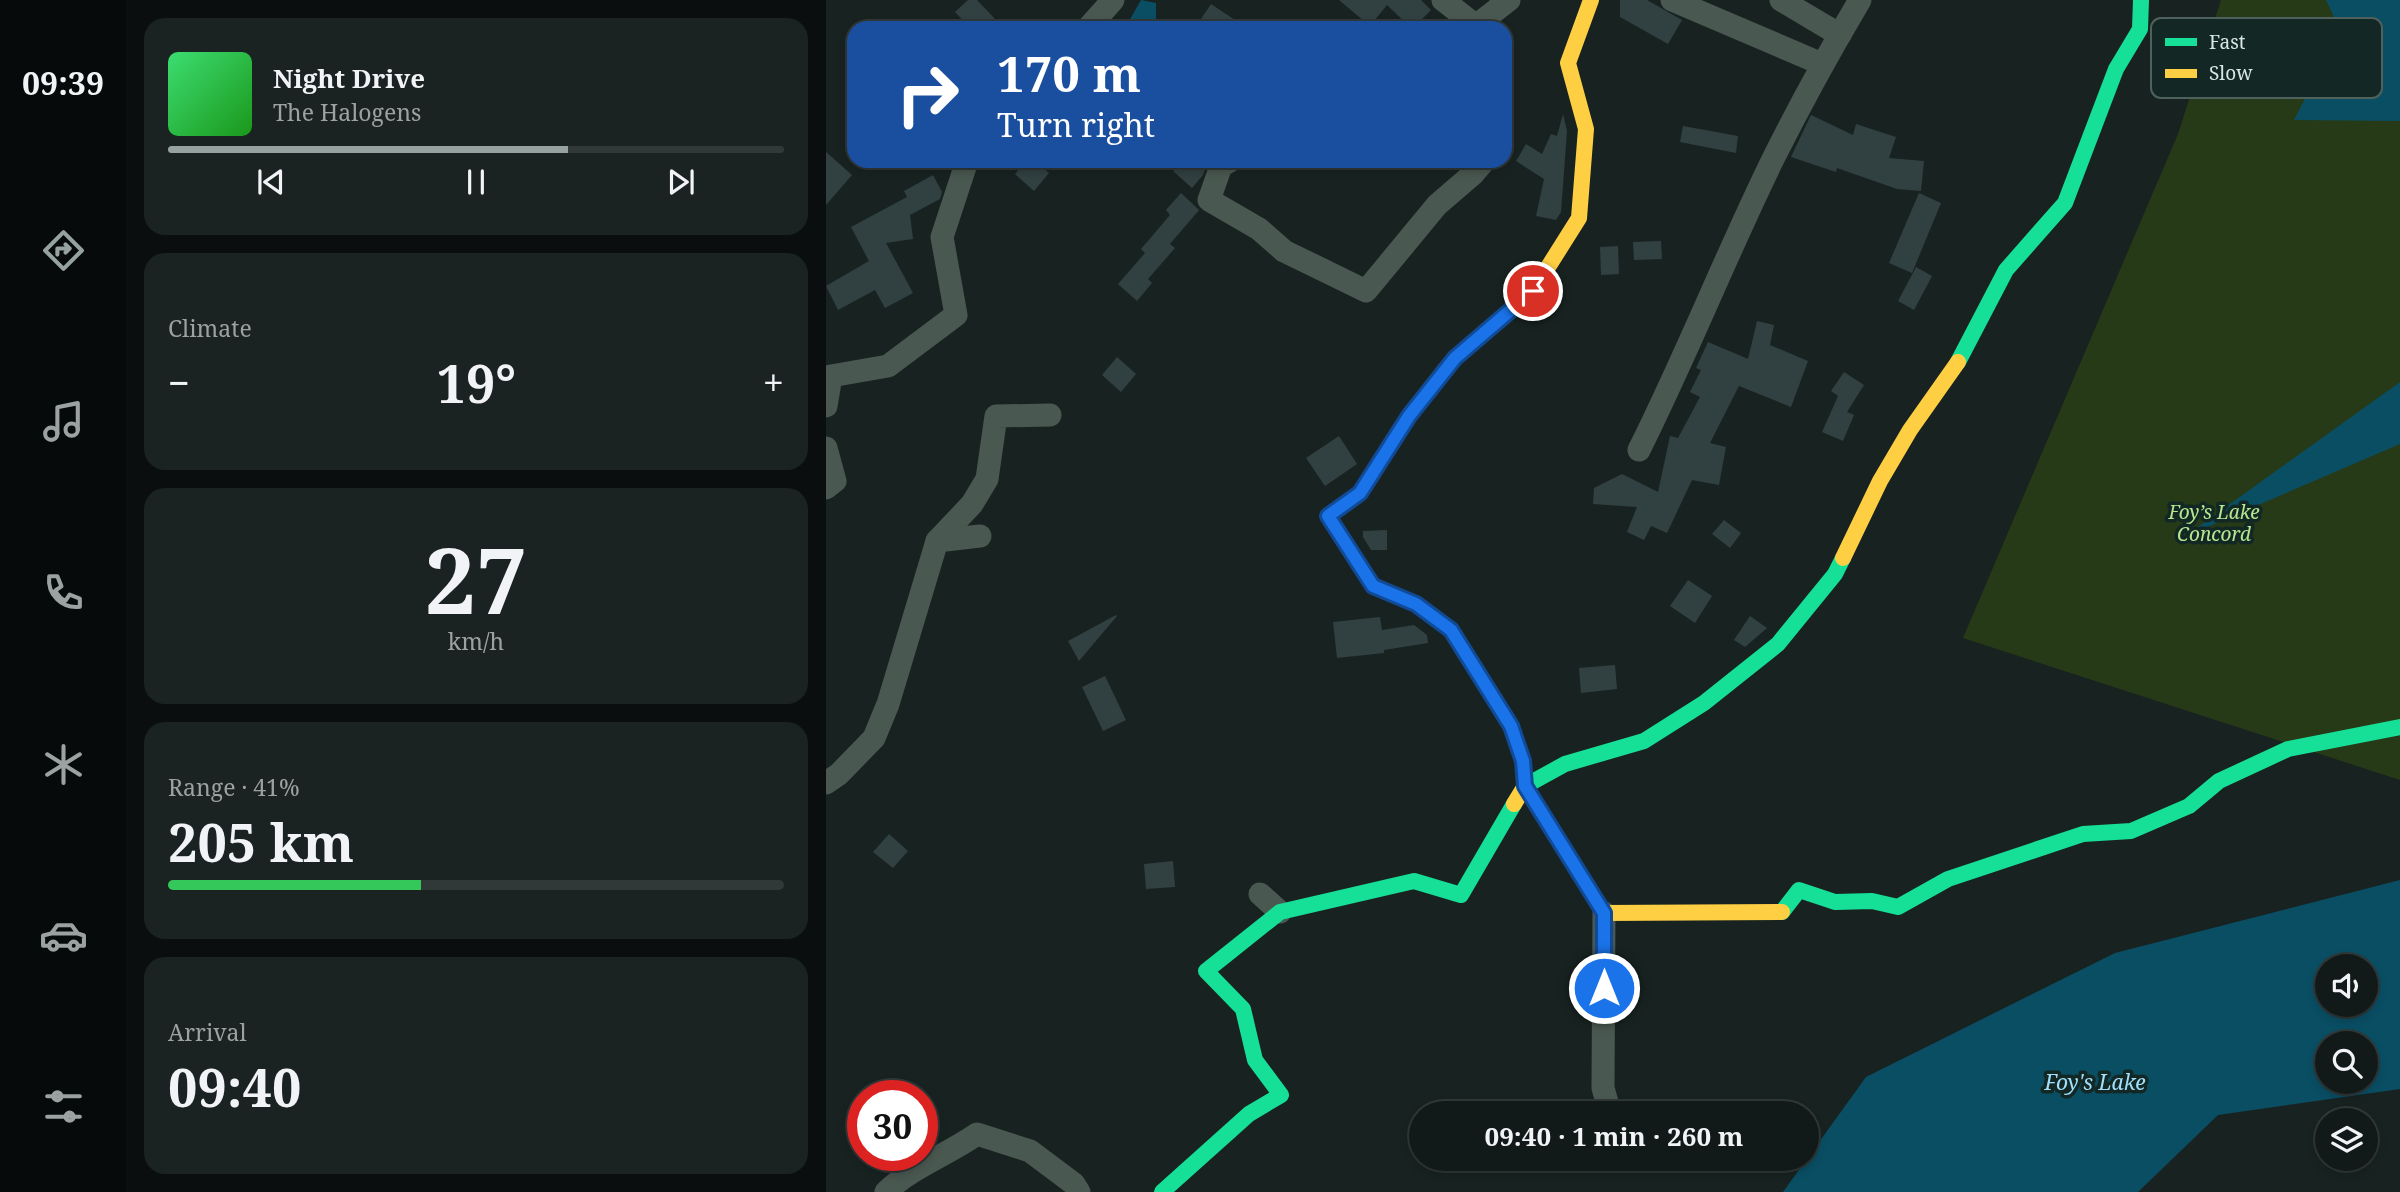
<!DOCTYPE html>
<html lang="en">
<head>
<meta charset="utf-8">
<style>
	body { margin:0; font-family:"Noto Serif",serif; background:#1b2322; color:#f1f3f6; height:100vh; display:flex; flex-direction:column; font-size:26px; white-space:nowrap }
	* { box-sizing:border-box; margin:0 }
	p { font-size:23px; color:#9ca1a2 }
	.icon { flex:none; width:38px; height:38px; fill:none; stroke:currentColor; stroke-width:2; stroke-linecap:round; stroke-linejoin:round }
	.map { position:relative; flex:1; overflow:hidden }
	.drawer { display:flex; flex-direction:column; gap:18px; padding:18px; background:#0a0e0e; width:700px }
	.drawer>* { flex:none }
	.hud { position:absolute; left:21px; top:21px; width:665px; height:147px; border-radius:21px; box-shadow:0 4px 10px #0003,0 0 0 2px #313838; background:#1a4fa0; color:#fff; overflow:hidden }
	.tools { position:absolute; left:1489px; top:954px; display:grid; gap:14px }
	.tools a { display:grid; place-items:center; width:63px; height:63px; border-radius:50%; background:#121a19; box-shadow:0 4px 10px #0003,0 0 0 2px #313838; font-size:35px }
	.speed { position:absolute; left:21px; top:1080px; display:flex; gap:14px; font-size:35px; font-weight:700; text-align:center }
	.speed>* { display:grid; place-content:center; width:91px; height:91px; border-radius:50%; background:#121a19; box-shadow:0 4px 10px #0003,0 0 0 2px #313838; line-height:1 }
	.speed .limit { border:10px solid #d22; background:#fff; color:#111 }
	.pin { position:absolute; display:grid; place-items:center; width:60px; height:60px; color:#fff; margin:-30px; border:4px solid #fff; border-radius:50%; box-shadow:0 2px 7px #0007 }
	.me { position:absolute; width:77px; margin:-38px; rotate:0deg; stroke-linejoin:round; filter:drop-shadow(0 0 5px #0008) }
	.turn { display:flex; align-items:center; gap:24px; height:147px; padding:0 35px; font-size:32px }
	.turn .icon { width:91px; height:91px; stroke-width:2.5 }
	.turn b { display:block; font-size:49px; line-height:60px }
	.big { font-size:52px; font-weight:700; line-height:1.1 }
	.drawer .widget { flex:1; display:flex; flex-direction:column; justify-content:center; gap:10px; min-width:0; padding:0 24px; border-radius:21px; background:#1b2322 }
	.drawer .dial { align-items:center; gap:0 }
	.dial b { font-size:91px; line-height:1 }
	.song { display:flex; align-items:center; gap:21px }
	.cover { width:84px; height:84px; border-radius:10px; background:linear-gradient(135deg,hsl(140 70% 55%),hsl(120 70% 35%)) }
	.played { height:7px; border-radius:4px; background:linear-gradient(90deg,#95a29f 65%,#313838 65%) }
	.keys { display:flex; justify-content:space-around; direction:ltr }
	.heat { display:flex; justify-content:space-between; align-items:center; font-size:38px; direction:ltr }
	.charge { height:10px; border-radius:5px; background:linear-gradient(90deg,#34c759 41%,#313838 0) }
	.trip { position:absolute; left:583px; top:1101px; width:410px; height:70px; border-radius:35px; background:#121a19; box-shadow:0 4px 10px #0003,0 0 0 2px #313838; font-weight:700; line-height:70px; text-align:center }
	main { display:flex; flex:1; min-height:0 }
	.menu { display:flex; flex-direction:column; width:126px; justify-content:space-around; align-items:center; background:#070a0a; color:#9ca1a2 }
	.menu .icon { width:49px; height:49px }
	.menu .current { color:#95a29f }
	.menu b { font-size:32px; color:#f1f3f6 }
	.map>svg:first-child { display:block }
	.green { fill:#263a17 }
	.water { fill:#0a4e64; fill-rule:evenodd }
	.building { fill:#314041 }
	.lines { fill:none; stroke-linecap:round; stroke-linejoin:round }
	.street { stroke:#495850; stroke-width:23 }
	.fast { stroke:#16e098; stroke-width:16 }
	.slow { stroke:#ffcf43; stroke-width:16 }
	.route-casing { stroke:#114b97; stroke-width:18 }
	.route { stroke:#1a73e8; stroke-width:12 }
	.labels { text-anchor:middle; stroke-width:7; stroke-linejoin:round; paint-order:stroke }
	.park-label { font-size:19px; font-style:italic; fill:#b6e890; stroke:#132824 }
	.water-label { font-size:21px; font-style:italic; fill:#a0dffc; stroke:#132824 }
	.key { fill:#132824; stroke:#4e615d; stroke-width:2 }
	.key-label { font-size:19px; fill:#d9e6e3 }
</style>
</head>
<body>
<main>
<nav class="menu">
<b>09:39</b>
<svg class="icon current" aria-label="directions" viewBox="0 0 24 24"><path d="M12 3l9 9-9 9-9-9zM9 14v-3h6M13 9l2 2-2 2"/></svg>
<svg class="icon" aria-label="music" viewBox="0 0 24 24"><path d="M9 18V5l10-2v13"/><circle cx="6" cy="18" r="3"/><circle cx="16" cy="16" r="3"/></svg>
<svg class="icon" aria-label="phone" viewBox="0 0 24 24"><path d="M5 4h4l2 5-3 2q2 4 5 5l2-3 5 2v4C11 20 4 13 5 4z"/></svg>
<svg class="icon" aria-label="climate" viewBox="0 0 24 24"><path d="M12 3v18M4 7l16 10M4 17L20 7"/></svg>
<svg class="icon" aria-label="car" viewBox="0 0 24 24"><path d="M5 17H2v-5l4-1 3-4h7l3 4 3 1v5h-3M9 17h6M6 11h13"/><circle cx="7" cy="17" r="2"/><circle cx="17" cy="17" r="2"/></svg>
<svg class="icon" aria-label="filters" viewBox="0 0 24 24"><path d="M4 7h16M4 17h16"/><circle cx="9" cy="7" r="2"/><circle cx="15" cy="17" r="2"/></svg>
</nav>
<section class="drawer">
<div class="widget">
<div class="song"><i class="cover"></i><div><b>Night Drive</b><p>The Halogens</p></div></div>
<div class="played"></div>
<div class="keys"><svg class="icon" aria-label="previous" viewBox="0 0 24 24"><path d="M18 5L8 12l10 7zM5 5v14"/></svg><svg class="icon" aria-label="pause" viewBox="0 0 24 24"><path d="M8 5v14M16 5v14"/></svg><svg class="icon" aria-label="next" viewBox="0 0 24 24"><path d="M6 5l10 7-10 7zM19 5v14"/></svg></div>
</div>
<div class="widget"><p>Climate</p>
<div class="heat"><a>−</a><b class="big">19°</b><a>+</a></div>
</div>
<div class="widget dial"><b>27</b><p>km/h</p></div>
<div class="widget"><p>Range · 41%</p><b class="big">205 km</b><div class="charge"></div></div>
<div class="widget"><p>Arrival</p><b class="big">09:40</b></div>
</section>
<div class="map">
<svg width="1574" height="1192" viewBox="0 0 1574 1192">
	<rect width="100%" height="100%" fill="#182321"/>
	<polygon class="green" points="1395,0 1574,0 1574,780 1137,638 1352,134"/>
	<g class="water">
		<polygon points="315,0 330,3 330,28 299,28"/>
		<polygon points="1500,0 1574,0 1574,121 1468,120 1514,30"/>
		<polygon points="1574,382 1574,444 1358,537"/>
		<path d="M1574 880V1089L1392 1115 1312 1192H957L1040 1077 1289 953ZM1540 966V1004H1502V966ZM1540 1043V1082H1502V1043Z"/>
	</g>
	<g class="building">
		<polygon points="142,0 151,0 169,19 159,28 144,28 129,12"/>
		<polygon points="513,0 595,0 605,10 587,28 585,28 561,5 544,26"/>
		<polygon points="794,0 821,0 856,20 842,44 794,17"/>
		<polygon points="385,4 421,28 369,28"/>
		<polygon points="737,114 741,131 735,212 730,220 710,216 718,179 690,161 700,144 716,154 725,134 731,136"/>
		<polygon points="985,115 1027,135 1030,124 1070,137 1063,158 1098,161 1095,191 1071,189 1011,168 1010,172 965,157"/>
		<polygon points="857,126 912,136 910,153 854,142"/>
		<polygon points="0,152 26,175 0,205"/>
		<polygon points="200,161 209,161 223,173 208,191 189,174"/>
		<polygon points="356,161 382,161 377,175 366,188 347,171"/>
		<polygon points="107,175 116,192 114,199 84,215 87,239 60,243 87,293 59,308 49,290 12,310 0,286 43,261 25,227 81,197 78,191"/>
		<polygon points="355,193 373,210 344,244 349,248 322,279 326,283 311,301 292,284 319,253 315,249 344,215 340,210"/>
		<polygon points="1093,193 1115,203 1086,273 1063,263"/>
		<polygon points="835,241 836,259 808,260 807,242"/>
		<polygon points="792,246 793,274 775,275 774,247"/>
		<polygon points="1090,267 1106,276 1088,310 1072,301"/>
		<polygon points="931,321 948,325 944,345 982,361 965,407 913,386 884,443 900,447 893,485 866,480 841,533 825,526 818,540 801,532 811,507 767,504 768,488 796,474 832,492 844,436 852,438 874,397 864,392 875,370 870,368 882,342 922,359"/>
		<polygon points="291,357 310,374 295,392 276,375"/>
		<polygon points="1018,372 1038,385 1021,412 1028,415 1017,441 996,432 1012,396 1005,391"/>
		<polygon points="513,436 531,464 499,486 480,458"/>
		<polygon points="898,520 915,533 904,548 886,534"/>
		<polygon points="561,530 561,550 545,550 537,537 537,531"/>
		<polygon points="862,580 886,596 869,623 844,606"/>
		<polygon points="290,615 291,616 253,661 242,641"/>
		<polygon points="924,616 941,628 919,647 908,640"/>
		<polygon points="554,617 556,630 588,625 601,635 602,643 558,650 558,653 511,658 507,622"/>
		<polygon points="789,665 791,689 755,693 753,668"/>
		<polygon points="279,676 300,720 277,731 256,687"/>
		<polygon points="63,834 82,851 67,868 47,852"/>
		<polygon points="347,861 349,887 320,889 318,864"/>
	</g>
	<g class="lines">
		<g class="street">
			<polyline points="617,0 649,25"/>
			<polyline points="846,0 996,64"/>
			<polyline points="955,0 1014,35"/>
			<polyline points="262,28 287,0"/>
			<polyline points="647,28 683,0"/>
			<polyline points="404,161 395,166 383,200 433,229 458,251 540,291 611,205 647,174 658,161"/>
			<polyline points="0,406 5,376 62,366 130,315 116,237 141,161"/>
			<polyline points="0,448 9,481 0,488"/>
			<path d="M813 450C861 354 900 255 947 159 974 105 1003 52 1034 0"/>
			<polyline points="111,541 146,504 161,479 170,416 224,415"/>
			<polyline points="0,783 13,774 48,738 62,704 111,541 154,536"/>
			<polyline points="434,894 454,912"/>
			<polyline points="778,913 777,1088 784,1113"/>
			<path d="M60 1192C86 1167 121 1155 151 1134L204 1151 248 1184 253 1192"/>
		</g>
		<g class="fast">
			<polyline points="1132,362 1180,270 1239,203 1290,69 1314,29 1315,0"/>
			<polyline points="618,371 583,416 534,493 502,516 547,586 590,604 625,630 685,726 697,761 699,786 739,764 818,741 878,703 952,644 1009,574 1017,558"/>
			<polyline points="956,912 973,890 1009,902 1046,901 1072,907 1122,879 1257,834 1305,831 1363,806 1393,781 1462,749 1574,727"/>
			<polyline points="336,1192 423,1114 455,1095 429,1060 417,1009 380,971 454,912 588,881 635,895 688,804"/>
		</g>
		<g class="slow">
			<polyline points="618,371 629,358 707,291 753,218 760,129 742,63 765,0"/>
			<polyline points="1017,558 1054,481 1084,430 1132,362"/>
			<polyline points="688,804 699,786 778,913 956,912"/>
		</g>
	</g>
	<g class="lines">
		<g class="route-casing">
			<polyline id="route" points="707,291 629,358 583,416 534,493 502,516 547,586 590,604 625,630 685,726 697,761 699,786 778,913 778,988"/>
		</g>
		<use href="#route" class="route"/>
	</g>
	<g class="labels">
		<g class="park-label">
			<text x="1388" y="519">Foy’s Lake<tspan x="1388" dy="22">Concord</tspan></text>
		</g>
		<g class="water-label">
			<text x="1269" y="1090">Foy's Lake</text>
		</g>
	</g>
	<rect x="1325" y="18" width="231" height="80" rx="10" class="key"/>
	<rect x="1339" y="38" width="32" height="8" fill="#16e098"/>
	<rect x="1339" y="69" width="32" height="9" fill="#ffcf43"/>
	<g class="key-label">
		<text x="1383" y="49">Fast</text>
		<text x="1383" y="80">Slow</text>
	</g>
</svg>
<div class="tools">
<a><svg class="icon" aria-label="sound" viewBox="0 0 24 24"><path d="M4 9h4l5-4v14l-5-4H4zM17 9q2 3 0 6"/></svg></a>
<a><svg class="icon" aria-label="search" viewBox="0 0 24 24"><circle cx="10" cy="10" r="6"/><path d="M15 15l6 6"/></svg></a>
<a><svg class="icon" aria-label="layers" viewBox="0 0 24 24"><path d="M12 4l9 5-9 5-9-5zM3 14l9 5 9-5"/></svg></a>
</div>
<div class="speed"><div class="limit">30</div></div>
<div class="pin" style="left:707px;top:291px;background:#d93025"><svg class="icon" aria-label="arrive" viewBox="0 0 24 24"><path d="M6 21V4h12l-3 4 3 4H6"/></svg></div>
<svg class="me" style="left:778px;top:988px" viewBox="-20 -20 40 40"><circle r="17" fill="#1a73e8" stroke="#fff" stroke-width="3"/><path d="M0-11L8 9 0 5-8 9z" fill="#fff"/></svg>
<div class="trip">09:40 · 1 min · 260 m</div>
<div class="hud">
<div class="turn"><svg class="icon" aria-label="right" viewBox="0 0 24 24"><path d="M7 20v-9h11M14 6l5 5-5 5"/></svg><div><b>170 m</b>Turn right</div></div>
</div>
</div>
</main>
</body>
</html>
